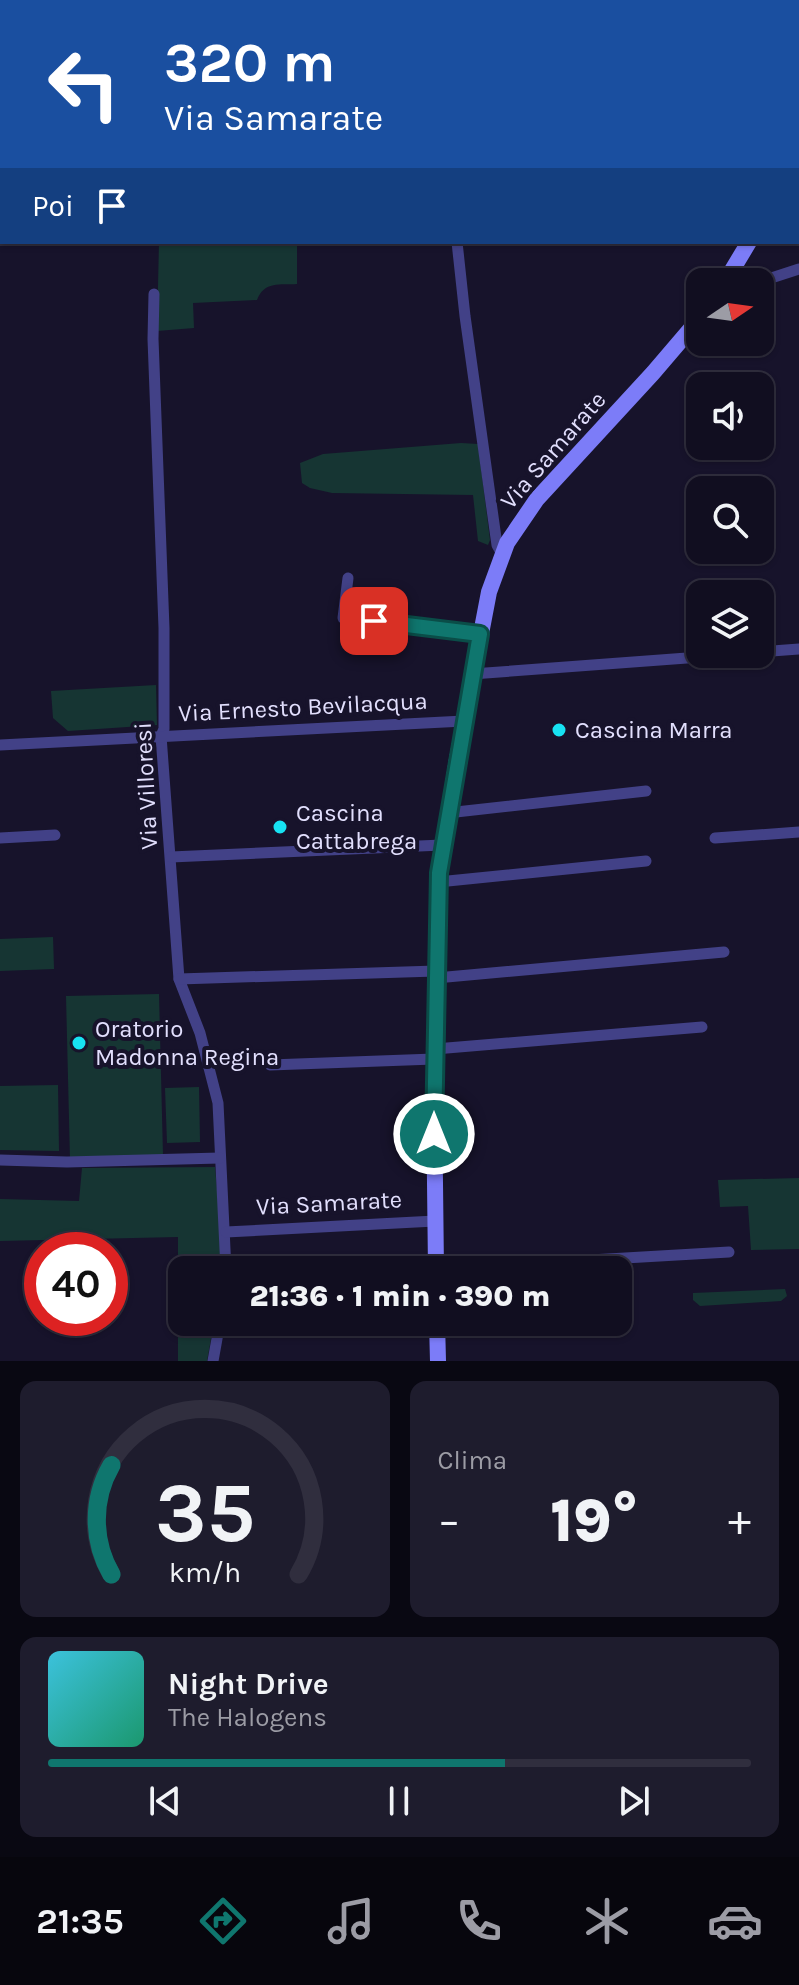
<!DOCTYPE html>
<html lang="it">
<head>
<meta charset="utf-8">
<style>
	body { margin:0; font-family:Karla,sans-serif; background:#1e1c2d; color:#f1f3f6; height:100vh; display:flex; flex-direction:column; font-size:30px; white-space:nowrap }
	* { box-sizing:border-box; margin:0 }
	p { font-size:26px; color:#9c9ca5 }
	.icon { flex:none; width:44px; height:44px; fill:none; stroke:currentColor; stroke-width:2; stroke-linecap:round; stroke-linejoin:round }
	.map { position:relative; height:1361px; overflow:hidden }
	.side { display:flex; flex-direction:column; gap:20px; padding:20px; background:#090812; flex:1 }
	.side>* { flex:none }
	.top-card { position:absolute; left:0px; top:0px; width:800px; height:244px; box-shadow:0 2px 6px #0004,0 0 0 2px #302e3e; background:#1a4fa0; color:#fff; overflow:hidden }
	.needle { width:52px; rotate:77deg }
	.controls { position:absolute; left:686px; top:268px; display:grid; gap:16px }
	.controls a { display:grid; place-items:center; width:88px; height:88px; border-radius:16px; background:#110e20; box-shadow:0 2px 6px #0004,0 0 0 2px #302e3e; font-size:40px }
	.speed { position:absolute; left:24px; top:1232px; display:flex; gap:16px; font-size:40px; font-weight:700; text-align:center }
	.speed>* { display:grid; place-content:center; width:104px; height:104px; border-radius:50%; background:#110e20; box-shadow:0 2px 6px #0004,0 0 0 2px #302e3e; line-height:1 }
	.speed .limit { border:12px solid #d22; background:#fff; color:#111 }
	.pin { position:absolute; display:grid; place-items:center; width:68px; height:68px; color:#fff; margin:-34px; border-radius:16px; box-shadow:0 4px 12px #0006 }
	.me { position:absolute; width:88px; margin:-44px; rotate:0deg; stroke-linejoin:round; filter:drop-shadow(0 0 6px #0008) }
	.turn { display:flex; align-items:center; gap:28px; height:168px; padding:0 32px; font-size:36px }
	.turn .icon { width:104px; height:104px; stroke-width:2.5 }
	.turn b { display:block; font-size:56px; line-height:68px }
	.then { display:flex; align-items:center; height:76px; padding:0 32px; background:#0003; gap:16px; font-size:30px }
	.big { font-size:60px; font-weight:800; line-height:1.1 }
	.side .card { flex:1; display:flex; flex-direction:column; justify-content:center; gap:12px; min-width:0; padding:0 28px; border-radius:16px; background:#1e1c2d }
	.side .dial { align-items:center; gap:0 }
	.dial svg { height:208px; overflow:visible; fill:none; stroke:#302e3e; stroke-width:7; stroke-linecap:round; text-anchor:middle }
	.dial text { fill:#f1f3f6; stroke:none }
	.song { display:flex; align-items:center; gap:24px }
	.cover { width:96px; height:96px; border-radius:12px; background:linear-gradient(135deg,hsl(190 70% 55%),hsl(160 70% 35%)) }
	.played { height:8px; border-radius:4px; background:linear-gradient(90deg,#0f766e 65%,#302e3e 65%) }
	.keys { display:flex; justify-content:space-around; direction:ltr }
	.heat { display:flex; justify-content:space-between; align-items:center; font-size:44px; direction:ltr }
	.side .tiles { flex:1; display:grid; gap:20px; grid-template-columns:1fr 1fr }
	.card:last-child { grid-column:span 2 }
	.trip { position:absolute; left:168px; top:1256px; width:464px; height:80px; border-radius:16px; background:#110e20; box-shadow:0 2px 6px #0004,0 0 0 2px #302e3e; font-weight:800; line-height:80px; text-align:center }
	.tab-bar { display:flex; height:128px; justify-content:space-around; align-items:center; background:#07060d; color:#9c9ca5 }
	.tab-bar .icon { width:56px; height:56px }
	.tab-bar .selected { color:#0f766e }
	.tab-bar b { font-size:36px; color:#f1f3f6 }
	.map>svg:first-child { display:block }
	.green { fill:#163533 }
	.lines { fill:none; stroke-linecap:round; stroke-linejoin:round }
	.street { stroke:#424187; stroke-width:11 }
	.secondary { stroke:#7c7cf8; stroke-width:16 }
	.route-casing { stroke:#0a4d48; stroke-width:20 }
	.route { stroke:#0f766e; stroke-width:14 }
	.poi-dot { fill:#17e2f2; stroke:#17132b; stroke-width:3 }
	.labels { text-anchor:middle; stroke-width:8; stroke-linejoin:round; paint-order:stroke }
	.street-label { font-size:24px; fill:#e2dffd; stroke:#17132b }
	.poi-label { font-size:24px; fill:#e2dffd; stroke:#17132b; text-anchor:start }
</style>
</head>
<body>
<div class="map">
<svg width="799" height="1361" viewBox="0 0 799 1361">
	<rect width="100%" height="100%" fill="#17132b"/>
	<g class="green">
		<path d="M159 242H297V284C280 285 264 281 257 300L193 303 194 328 157 331Z"/>
		<polygon points="461,443 478,444 490,540 488,545 478,541 473,495 332,493 310,488 302,483 300,463 323,454"/>
		<polygon points="156,685 157,725 68,731 53,718 51,691"/>
		<polygon points="53,937 54,969 0,971 0,939"/>
		<polygon points="159,994 163,1155 70,1159 66,996"/>
		<polygon points="58,1085 59,1151 0,1150 0,1086"/>
		<polygon points="199,1087 200,1142 167,1143 165,1088"/>
		<polygon points="215,1167 222,1244 220,1270 182,1270 182,1322 214,1322 207,1361 178,1361 178,1237 0,1241 0,1199 79,1201 82,1168"/>
		<polygon points="799,1178 799,1249 751,1250 748,1206 720,1207 718,1180"/>
		<polygon points="785,1289 787,1296 781,1301 700,1306 693,1300 693,1293"/>
	</g>
	<g class="lines">
		<g class="street">
			<polyline points="438,2 438,0"/>
			<polyline points="624,2 633,0"/>
			<polyline points="457,242 465,316 497,545 502,554"/>
			<polyline points="759,282 799,269"/>
			<polyline points="154,294 153,339 164,628 164,729 161,736 179,979 200,1033 218,1103 226,1270"/>
			<polyline points="348,578 343,618 480,634"/>
			<polyline points="760,652 799,649"/>
			<polyline points="472,674 741,654"/>
			<polyline points="0,745 464,721"/>
			<polyline points="447,813 646,791"/>
			<polyline points="0,838 55,835"/>
			<polyline points="715,838 799,832"/>
			<polyline points="171,857 442,845"/>
			<polyline points="438,882 646,861"/>
			<polyline points="436,978 724,952"/>
			<polyline points="179,979 436,971"/>
			<polyline points="435,1049 702,1027"/>
			<polyline points="270,1065 434,1059"/>
			<polyline points="0,1160 67,1162 220,1158"/>
			<polyline points="226,1232 435,1221"/>
			<polyline points="436,1269 729,1252"/>
			<polyline points="213,1361 220,1322"/>
		</g>
		<g class="secondary">
			<polyline points="798,131 799,128"/>
			<polyline points="725,282 749,242"/>
			<polyline points="436,1270 434,1096 439,873 457,759 489,592 507,543 537,499 653,373 700,318"/>
			<polyline points="437,1322 438,1361"/>
		</g>
	</g>
	<g class="lines">
		<g class="route-casing">
			<polyline id="route" points="374,621 480,634 439,873 434,1134"/>
		</g>
		<use href="#route" class="route"/>
	</g>
	<g class="poi-dot">
		<circle cx="559" cy="730" r="8"/>
		<circle cx="280" cy="827" r="8"/>
		<circle cx="79" cy="1043" r="8"/>
	</g>
	<g class="labels">
		<g class="street-label">
			<text transform="translate(553 450) rotate(-49)" y="8">Via Samarate</text>
			<text transform="translate(303 707) rotate(-3)" y="8">Via Ernesto Bevilacqua</text>
			<text transform="translate(146 786) rotate(-93)" y="8">Via Villoresi</text>
			<text transform="translate(329 1203) rotate(-3)" y="8">Via Samarate</text>
		</g>
		<g class="poi-label">
			<text x="575" y="738">Cascina Marra</text>
			<text x="296" y="821">Cascina<tspan x="296" dy="28">Cattabrega</tspan></text>
			<text x="95" y="1037">Oratorio<tspan x="95" dy="28">Madonna Regina</tspan></text>
		</g>
	</g>
</svg>
<div class="controls">
<a><svg class="needle" viewBox="-14 -14 28 28"><path d="M0-13l5 13h-10z" fill="#e53935"/><path d="M0 13l5-13h-10z" fill="#9c9ca5"/></svg></a>
<a><svg class="icon" aria-label="sound" viewBox="0 0 24 24"><path d="M4 9h4l5-4v14l-5-4H4zM17 9q2 3 0 6"/></svg></a>
<a><svg class="icon" aria-label="search" viewBox="0 0 24 24"><circle cx="10" cy="10" r="6"/><path d="M15 15l6 6"/></svg></a>
<a><svg class="icon" aria-label="layers" viewBox="0 0 24 24"><path d="M12 4l9 5-9 5-9-5zM3 14l9 5 9-5"/></svg></a>
</div>
<div class="speed"><div class="limit">40</div></div>
<div class="pin" style="left:374px;top:621px;background:#d93025"><svg class="icon" aria-label="arrive" viewBox="0 0 24 24"><path d="M6 21V4h12l-3 4 3 4H6"/></svg></div>
<svg class="me" style="left:434px;top:1134px" viewBox="-20 -20 40 40"><circle r="17" fill="#0f766e" stroke="#fff" stroke-width="3"/><path d="M0-11L8 9 0 5-8 9z" fill="#fff"/></svg>
<div class="trip">21:36 · 1 min · 390 m</div>
<div class="top-card">
<div class="turn"><svg class="icon" aria-label="left" viewBox="0 0 24 24"><path d="M17 20v-9H6M10 6l-5 5 5 5"/></svg><div><b>320 m</b>Via Samarate</div></div>
<div class="then">Poi<svg class="icon" aria-label="arrive" viewBox="0 0 24 24"><path d="M6 21V4h12l-3 4 3 4H6"/></svg></div>
</div>
</div>
<section class="side">
<div class="tiles">
<div class="card dial"><svg viewBox="0 0 100 80">
<path d="M14 69A42 42 0 1 1 86 69"/>
<path d="M14 69A42 42 0 0 1 14 27" stroke="#0f766e"/>
<text x="50" y="56" font-size="32" font-weight="700">35</text>
<text x="50" y="72" font-size="11">km/h</text>
</svg></div>
<div class="card"><p>Clima</p>
<div class="heat"><a>−</a><b class="big">19°</b><a>+</a></div>
</div>
<div class="card">
<div class="song"><i class="cover"></i><div><b>Night Drive</b><p>The Halogens</p></div></div>
<div class="played"></div>
<div class="keys"><svg class="icon" aria-label="previous" viewBox="0 0 24 24"><path d="M18 5L8 12l10 7zM5 5v14"/></svg><svg class="icon" aria-label="pause" viewBox="0 0 24 24"><path d="M8 5v14M16 5v14"/></svg><svg class="icon" aria-label="next" viewBox="0 0 24 24"><path d="M6 5l10 7-10 7zM19 5v14"/></svg></div>
</div>
</div>
</section>
<nav class="tab-bar">
<b>21:35</b>
<svg class="icon selected" aria-label="directions" viewBox="0 0 24 24"><path d="M12 3l9 9-9 9-9-9zM9 14v-3h6M13 9l2 2-2 2"/></svg>
<svg class="icon" aria-label="music" viewBox="0 0 24 24"><path d="M9 18V5l10-2v13"/><circle cx="6" cy="18" r="3"/><circle cx="16" cy="16" r="3"/></svg>
<svg class="icon" aria-label="phone" viewBox="0 0 24 24"><path d="M5 4h4l2 5-3 2q2 4 5 5l2-3 5 2v4C11 20 4 13 5 4z"/></svg>
<svg class="icon" aria-label="climate" viewBox="0 0 24 24"><path d="M12 3v18M4 7l16 10M4 17L20 7"/></svg>
<svg class="icon" aria-label="car" viewBox="0 0 24 24"><path d="M5 17H2v-5l4-1 3-4h7l3 4 3 1v5h-3M9 17h6M6 11h13"/><circle cx="7" cy="17" r="2"/><circle cx="17" cy="17" r="2"/></svg>
</nav>
</body>
</html>
